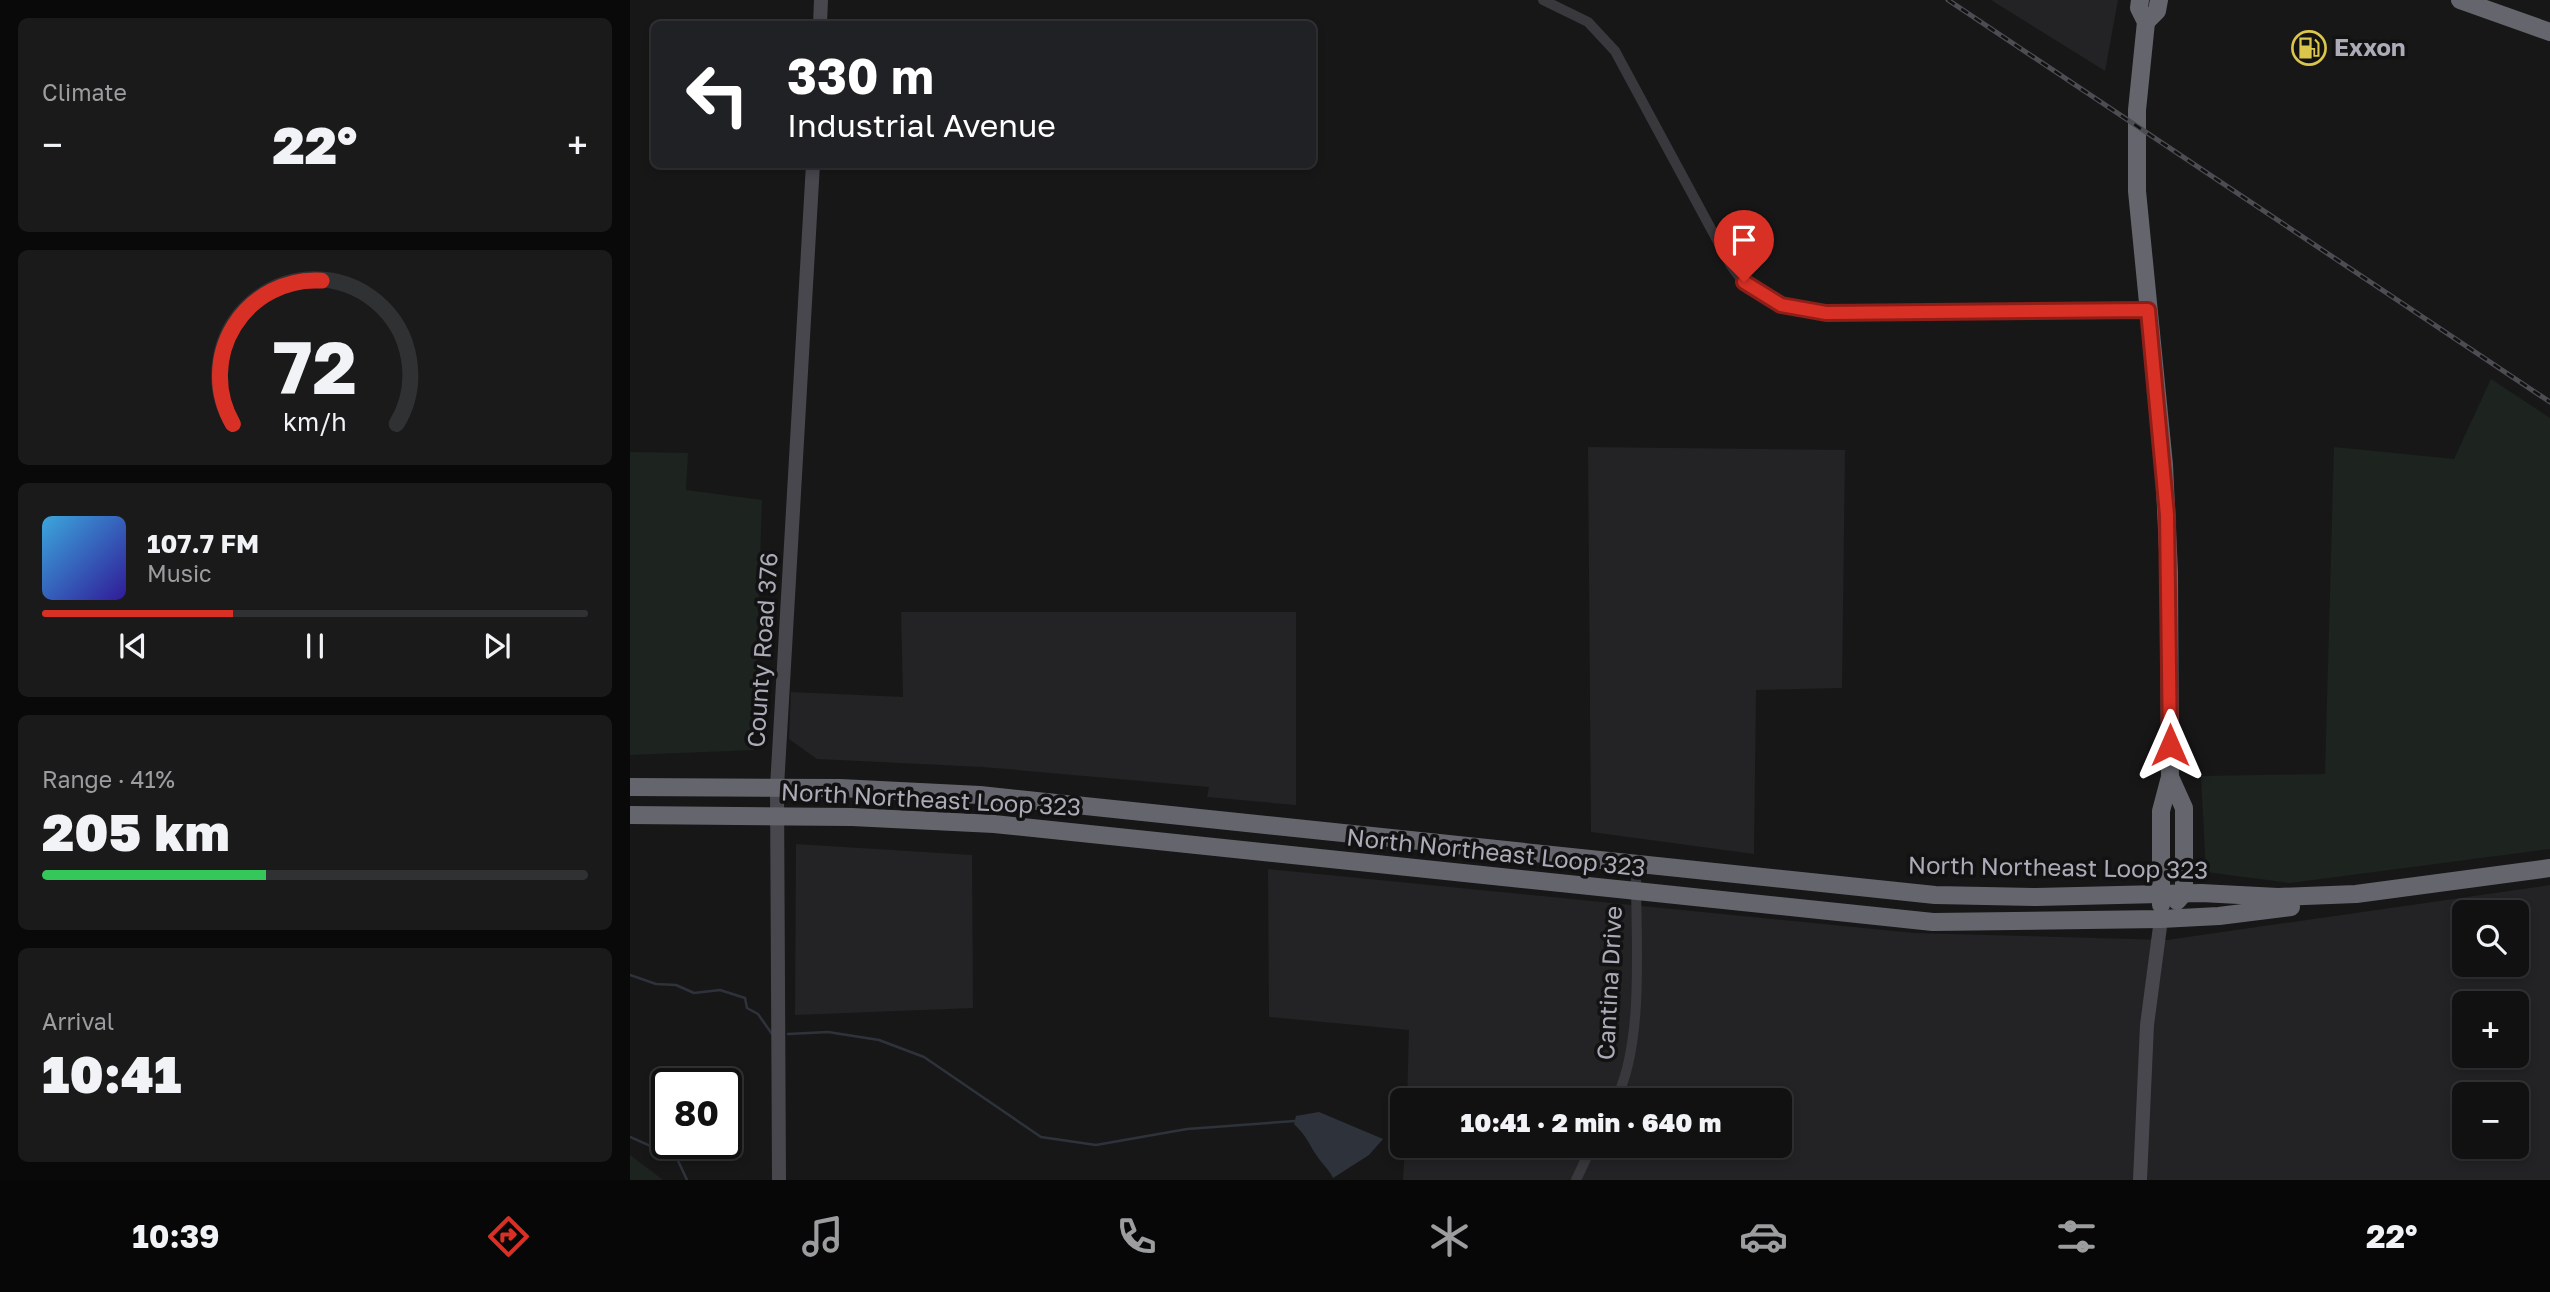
<!DOCTYPE html>
<html lang="en">
<head>
<meta charset="utf-8">
<style>
	body { margin:0; font-family:"Golos Text",sans-serif; background:#1a1a1b; color:#f1f3f6; height:100vh; display:flex; flex-direction:column; font-size:26px; white-space:nowrap }
	* { box-sizing:border-box; margin:0 }
	p { font-size:23px; color:#9c9d9f }
	.icon { flex:none; width:38px; height:38px; fill:none; stroke:currentColor; stroke-width:2; stroke-linecap:round; stroke-linejoin:round }
	.map { position:relative; flex:1; overflow:hidden }
	.sheet { display:flex; flex-direction:column; gap:18px; padding:18px; background:#09090a; width:630px }
	.sheet>* { flex:none }
	.top-card { position:absolute; left:21px; top:21px; width:665px; height:147px; border-radius:10px; box-shadow:0 4px 10px #0003,0 0 0 2px #303132; background:#202124; color:#fff; overflow:hidden }
	.tools { position:absolute; left:1822px; top:900px; display:grid; gap:14px }
	.tools a { display:grid; place-items:center; width:77px; height:77px; border-radius:10px; background:#111112; box-shadow:0 4px 10px #0003,0 0 0 2px #303132; font-size:35px }
	.speed { position:absolute; left:21px; top:1068px; display:flex; gap:14px; font-size:35px; font-weight:700; text-align:center }
	.speed>* { display:grid; place-content:center; width:91px; height:91px; border-radius:50%; background:#111112; box-shadow:0 4px 10px #0003,0 0 0 2px #303132; line-height:1 }
	.speed .limit { border:4px solid #111; border-radius:10px; background:#fff; color:#111 }
	.pin { position:absolute; display:grid; place-items:center; width:60px; height:60px; color:#fff; margin:-72px -30px; border-radius:50% 50% 50% 0; rotate:-45deg; box-shadow:0 0 7px #0007 }
	.pin .icon { rotate:45deg }
	.me { position:absolute; width:77px; margin:-38px; rotate:0deg; stroke-linejoin:round; filter:drop-shadow(0 0 5px #0008) }
	.turn { display:flex; align-items:center; gap:24px; height:147px; padding:0 21px; font-size:32px }
	.turn .icon { width:91px; height:91px; stroke-width:2.5 }
	.turn b { display:block; font-size:49px; line-height:60px }
	.big { font-size:52px; font-weight:800; line-height:1.1 }
	.sheet .widget { flex:1; display:flex; flex-direction:column; justify-content:center; gap:10px; min-width:0; padding:0 24px; border-radius:10px; background:#1a1a1b }
	.sheet .dial { align-items:center; gap:0 }
	.dial svg { height:182px; overflow:visible; fill:none; stroke:#303132; stroke-width:7; stroke-linecap:round; text-anchor:middle }
	.dial text { fill:#f1f3f6; stroke:none }
	.song { display:flex; align-items:center; gap:21px }
	.cover { width:84px; height:84px; border-radius:10px; background:linear-gradient(135deg,hsl(200 70% 55%),hsl(250 70% 35%)) }
	.played { height:7px; border-radius:4px; background:linear-gradient(90deg,#d93025 35%,#303132 35%) }
	.keys { display:flex; justify-content:space-around; direction:ltr }
	.heat { display:flex; justify-content:space-between; align-items:center; font-size:38px; direction:ltr }
	.charge { height:10px; border-radius:5px; background:linear-gradient(90deg,#34c759 41%,#303132 0) }
	.trip { position:absolute; left:760px; top:1088px; width:402px; height:70px; border-radius:10px; background:#111112; box-shadow:0 4px 10px #0003,0 0 0 2px #303132; font-weight:800; line-height:70px; text-align:center }
	.tab-bar { display:flex; height:112px; justify-content:space-around; align-items:center; background:#070707; color:#9c9d9f }
	.tab-bar .icon { width:49px; height:49px }
	.tab-bar .selected { color:#d93025 }
	.tab-bar b { font-size:32px; color:#f1f3f6 }
	main { display:flex; flex:1; min-height:0 }
	.map>svg:first-child { display:block }
	.built { fill:#232325; fill-rule:evenodd }
	.green { fill:#1d231f }
	.water { fill:#2e333b }
	.lines { fill:none; stroke-linecap:round; stroke-linejoin:round }
	.stream { stroke:#2e333b; stroke-width:2.5 }
	.street { stroke:#38383d; stroke-width:10 }
	.secondary { stroke:#47474d; stroke-width:14 }
	.highway { stroke:#65666d; stroke-width:18 }
	.rail-casing { stroke:#4c4c52; stroke-width:5 }
	.rail { stroke:#121213; stroke-width:2.5; stroke-dasharray:8; stroke-linecap:butt }
	.route-casing { stroke:#8d1f18; stroke-width:18 }
	.route { stroke:#d93025; stroke-width:12 }
	.labels { text-anchor:middle; stroke-width:7; stroke-linejoin:round; paint-order:stroke }
	.poi-label { font-size:24px; font-weight:bold; fill:#abacb7; stroke:#121213; text-anchor:start }
	.street-label { font-size:24px; fill:#abacb7; stroke:#121213 }
</style>
</head>
<body>
<main>
<section class="sheet">
<div class="widget"><p>Climate</p>
<div class="heat"><a>−</a><b class="big">22°</b><a>+</a></div>
</div>
<div class="widget dial"><svg viewBox="0 0 100 80">
<path d="M14 69A42 42 0 1 1 86 69"/>
<path d="M14 69A42 42 0 0 1 53 6" stroke="#d93025"/>
<text x="50" y="56" font-size="32" font-weight="700">72</text>
<text x="50" y="72" font-size="11">km/h</text>
</svg></div>
<div class="widget">
<div class="song"><i class="cover"></i><div><b>107.7 FM</b><p>Music</p></div></div>
<div class="played"></div>
<div class="keys"><svg class="icon" aria-label="previous" viewBox="0 0 24 24"><path d="M18 5L8 12l10 7zM5 5v14"/></svg><svg class="icon" aria-label="pause" viewBox="0 0 24 24"><path d="M8 5v14M16 5v14"/></svg><svg class="icon" aria-label="next" viewBox="0 0 24 24"><path d="M6 5l10 7-10 7zM19 5v14"/></svg></div>
</div>
<div class="widget"><p>Range · 41%</p><b class="big">205 km</b><div class="charge"></div></div>
<div class="widget"><p>Arrival</p><b class="big">10:41</b></div>
</section>
<div class="map">
<svg width="1920" height="1180" viewBox="0 0 1920 1180">
	<rect width="100%" height="100%" fill="#171718"/>
	<g class="built">
		<polygon points="1361,0 1488,0 1475,71"/>
		<polygon points="958,447 1215,450 1212,688 1126,690 1124,854 961,832"/>
		<polygon points="271,612 666,612 666,805 577,797 579,787 353,767 187,759 159,739 161,692 273,697"/>
		<polygon points="166,844 342,855 343,1008 165,1015"/>
		<path d="M638 869 1284 933 1537 940 1920 885V1180H773L775 1146H1150V1101H777L779 1030 639 1017ZM1834 912H1886V964H1834ZM1834 1003H1886V1055H1834ZM1834 1094H1886V1146H1834Z"/>
	</g>
	<g class="green">
		<polygon points="1861,379 1920,418 1920,849 1660,883 1576,872 1571,776 1695,774 1704,447 1824,459"/>
		<polygon points="0,452 58,453 56,490 132,500 124,750 0,755"/>
		<polygon points="0,1155 33,1180 0,1180"/>
	</g>
	<path class="water" d="M689 1112 753 1139 739 1155 703 1178C699 1169 692 1164 687 1156 677 1141 678 1138 664 1124L666 1116Z"/>
	<g class="lines">
		<g class="stream">
			<polyline points="0,975 26,984 46,985 64,993 90,990 115,998 117,1008 128,1014 142,1034"/>
			<polyline points="158,1034 198,1032 249,1040 294,1057 411,1137 466,1145 557,1129 665,1121"/>
			<polyline points="0,1137 34,1152 44,1152 57,1180"/>
		</g>
		<g class="street">
			<path d="M913 0 958 22 985 51 1100 264C1122 299 1157 309 1196 313L1518 310"/>
			<path d="M985 1101C1016 1042 1005 932 1006 865"/>
			<polyline points="946,1180 962,1146"/>
		</g>
		<g class="secondary">
			<polyline points="190,24 191,0"/>
			<polyline points="149,1180 147,787 183,164"/>
			<polyline points="1510,1180 1517,1025 1531,919"/>
		</g>
		<g class="highway">
			<polyline points="1510,0 1509,8 1516,22 1507,110 1507,191 1534,465 1539,572 1540,777 1531,811 1531,905"/>
			<polyline points="1830,0 1920,32"/>
			<polyline points="1516,22 1527,11 1529,0"/>
			<polyline points="1540,777 1554,808 1554,893 1547,901"/>
			<polyline points="0,787 210,788 350,795 1305,895 1406,897 1571,893 1648,897 1726,894 1920,868"/>
			<polyline points="0,815 222,817 364,824 1303,922 1531,919 1589,916 1661,907"/>
		</g>
		<g class="rail-casing">
			<polyline id="rail" points="1318,0 1920,402"/>
		</g>
		<use href="#rail" class="rail"/>
	</g>
	<g class="lines">
		<g class="route-casing">
			<polyline id="route" points="1114,282 1151,305 1196,313 1518,310 1537,515 1540,745"/>
		</g>
		<use href="#route" class="route"/>
	</g>
	<defs>
		<g id="fuel-ring" transform="scale(1.75)"><circle r="9.5" fill="#121213" stroke="#dcc54b" stroke-width="1.5"/><path d="M-5.5-6h7V0h2V4h1.3V-2.5L3-4.5l.8-.8L6-3V5H2.5V1h-1V6h-7ZM-4.2-4.7v3.2H.2V-4.7Z" fill="#dcc54b"/></g>
	</defs>
	<g fill-rule="evenodd">
		<use href="#fuel-ring" x="1679" y="48"/>
	</g>
	<g class="labels">
		<g class="poi-label">
			<text x="1704" y="56">Exxon</text>
		</g>
		<g class="street-label">
			<text transform="translate(133 650) rotate(-86)" y="8">County Road 376</text>
			<text transform="translate(301 800) rotate(3)" y="8">North Northeast Loop 323</text>
			<text transform="translate(866 853) rotate(6)" y="8">North Northeast Loop 323</text>
			<text transform="translate(1428 868) rotate(1)" y="8">North Northeast Loop 323</text>
			<text transform="translate(980 983) rotate(-87)" y="8">Cantina Drive</text>
		</g>
	</g>
</svg>
<div class="tools">
<a><svg class="icon" aria-label="search" viewBox="0 0 24 24"><circle cx="10" cy="10" r="6"/><path d="M15 15l6 6"/></svg></a>
<a>+</a>
<a>−</a>
</div>
<div class="speed"><div class="limit">80</div></div>
<div class="pin" style="left:1114px;top:282px;background:#d93025"><svg class="icon" aria-label="arrive" viewBox="0 0 24 24"><path d="M6 21V4h12l-3 4 3 4H6"/></svg></div>
<svg class="me" style="left:1540px;top:745px" viewBox="-20 -20 40 40"><path d="M0-17L14 15 0 8-14 15z" fill="#d93025" stroke="#fff" stroke-width="4"/></svg>
<div class="trip">10:41 · 2 min · 640 m</div>
<div class="top-card">
<div class="turn"><svg class="icon" aria-label="left" viewBox="0 0 24 24"><path d="M17 20v-9H6M10 6l-5 5 5 5"/></svg><div><b>330 m</b>Industrial Avenue</div></div>
</div>
</div>
</main>
<nav class="tab-bar">
<b>10:39</b>
<svg class="icon selected" aria-label="directions" viewBox="0 0 24 24"><path d="M12 3l9 9-9 9-9-9zM9 14v-3h6M13 9l2 2-2 2"/></svg>
<svg class="icon" aria-label="music" viewBox="0 0 24 24"><path d="M9 18V5l10-2v13"/><circle cx="6" cy="18" r="3"/><circle cx="16" cy="16" r="3"/></svg>
<svg class="icon" aria-label="phone" viewBox="0 0 24 24"><path d="M5 4h4l2 5-3 2q2 4 5 5l2-3 5 2v4C11 20 4 13 5 4z"/></svg>
<svg class="icon" aria-label="climate" viewBox="0 0 24 24"><path d="M12 3v18M4 7l16 10M4 17L20 7"/></svg>
<svg class="icon" aria-label="car" viewBox="0 0 24 24"><path d="M5 17H2v-5l4-1 3-4h7l3 4 3 1v5h-3M9 17h6M6 11h13"/><circle cx="7" cy="17" r="2"/><circle cx="17" cy="17" r="2"/></svg>
<svg class="icon" aria-label="filters" viewBox="0 0 24 24"><path d="M4 7h16M4 17h16"/><circle cx="9" cy="7" r="2"/><circle cx="15" cy="17" r="2"/></svg>
<b>22°</b>
</nav>
</body>
</html>
